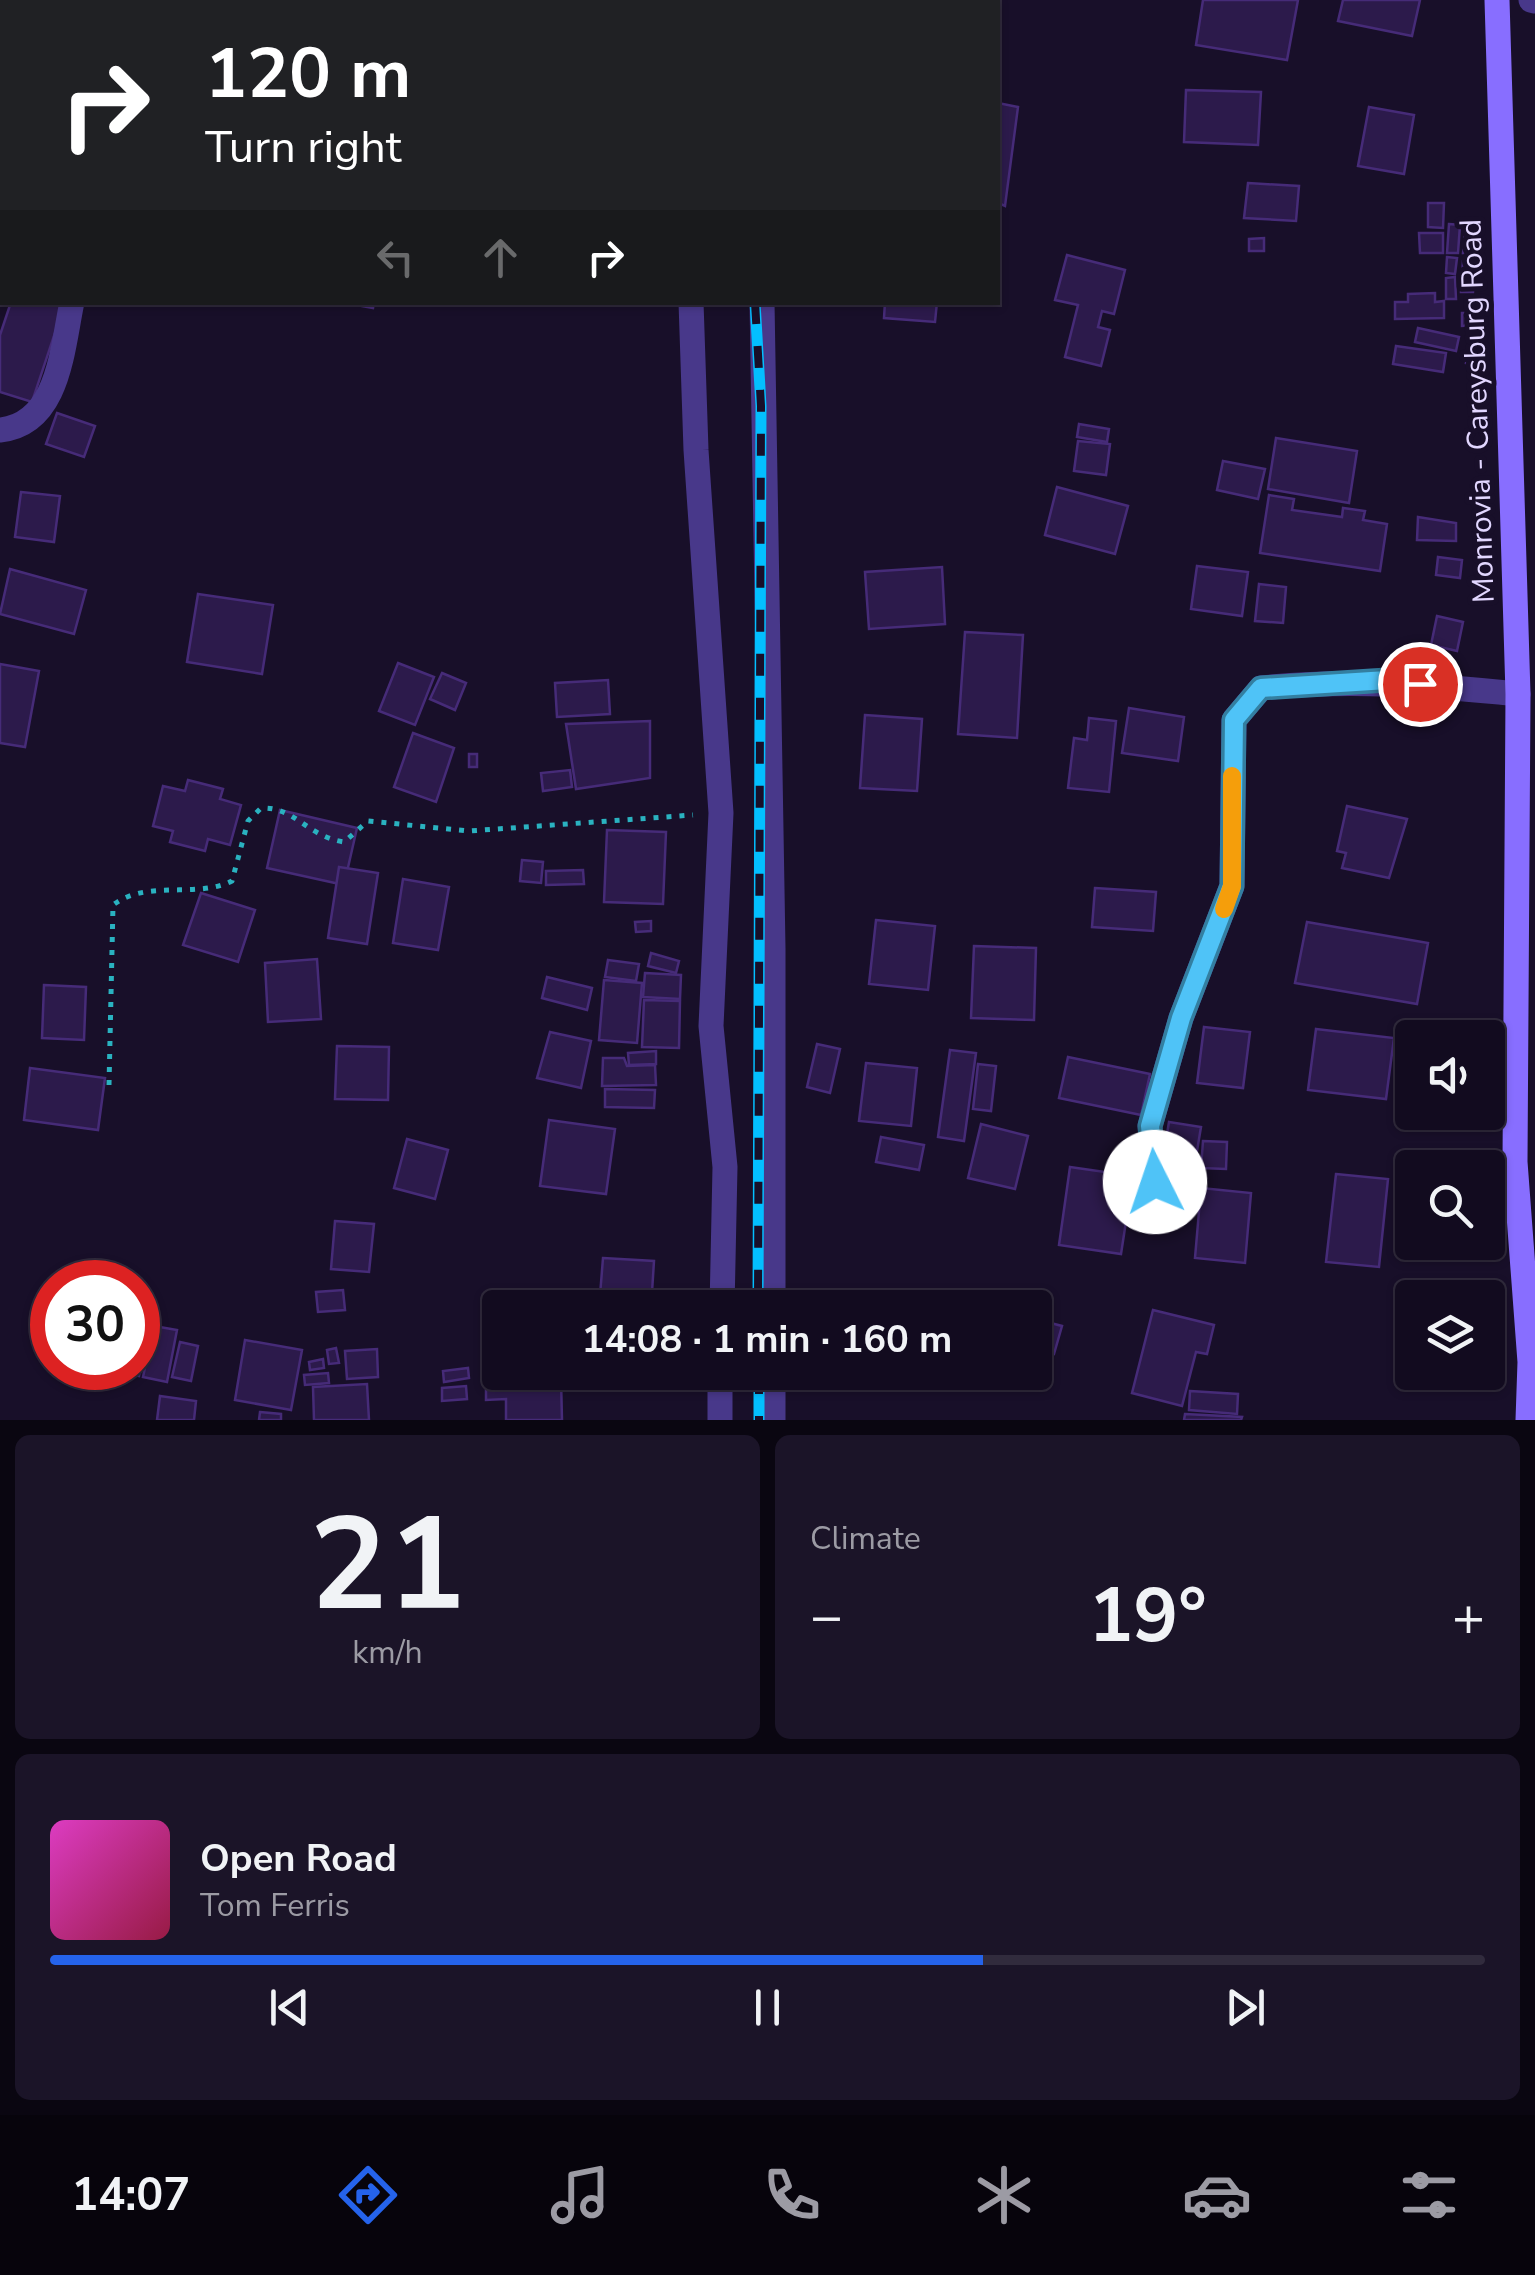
<!DOCTYPE html>
<html lang="en">
<head>
<meta charset="utf-8">
<style>
	body { margin:0; font-family:"Nunito Sans",sans-serif; background:#1b1428; color:#f1f3f6; height:100vh; display:flex; flex-direction:column; font-size:38px; white-space:nowrap }
	* { box-sizing:border-box; margin:0 }
	p { font-size:32px; color:#9c9ba4 }
	.icon { flex:none; width:55px; height:55px; fill:none; stroke:currentColor; stroke-width:2; stroke-linecap:round; stroke-linejoin:round }
	.map { position:relative; height:1420px; overflow:hidden }
	.details { display:flex; flex-direction:column; gap:15px; padding:15px; background:#0a0611; flex:1 }
	.details>* { flex:none }
	.top-card { position:absolute; left:0px; top:0px; width:1000px; height:305px; box-shadow:0 2px 8px #0004,0 0 0 2px #312b3d; background:#202124; color:#fff; overflow:hidden }
	.buttons { position:absolute; left:1395px; top:1020px; display:grid; gap:20px }
	.buttons a { display:grid; place-items:center; width:110px; height:110px; border-radius:10px; background:#120b1f; box-shadow:0 2px 8px #0004,0 0 0 2px #312b3d; font-size:50px }
	.speed { position:absolute; left:30px; top:1260px; display:flex; gap:20px; font-size:50px; font-weight:700; text-align:center }
	.speed>* { display:grid; place-content:center; width:130px; height:130px; border-radius:50%; background:#120b1f; box-shadow:0 2px 8px #0004,0 0 0 2px #312b3d; line-height:1 }
	.speed .limit { border:15px solid #d22; background:#fff; color:#111 }
	.pin { position:absolute; display:grid; place-items:center; width:85px; height:85px; color:#fff; margin:-42px; border:5px solid #fff; border-radius:50%; box-shadow:0 2px 10px #0007 }
	.me { position:absolute; width:110px; margin:-55px; rotate:356deg; stroke-linejoin:round; filter:drop-shadow(0 0 8px #0008) }
	.turn { display:flex; align-items:center; gap:35px; height:210px; padding:0 40px; font-size:45px }
	.turn .icon { width:130px; height:130px; stroke-width:2.5 }
	.turn b { display:block; font-size:70px; line-height:85px }
	.lanes { display:flex; align-items:center; height:95px; padding:0 40px; background:#0003; justify-content:center; gap:50px; direction:ltr }
	.lanes .off { opacity:.35 }
	.big { font-size:75px; font-weight:700; line-height:1.1 }
	.details .tile { flex:1; display:flex; flex-direction:column; justify-content:center; gap:15px; min-width:0; padding:0 35px; border-radius:15px; background:#1b1428 }
	.details .dial { align-items:center; gap:0 }
	.dial b { font-size:130px; line-height:1 }
	.song { display:flex; align-items:center; gap:30px }
	.cover { width:120px; height:120px; border-radius:15px; background:linear-gradient(135deg,hsl(310 70% 55%),hsl(340 70% 35%)) }
	.played { height:10px; border-radius:5px; background:linear-gradient(90deg,#2563eb 65%,#312b3d 65%) }
	.keys { display:flex; justify-content:space-around; direction:ltr }
	.heat { display:flex; justify-content:space-between; align-items:center; font-size:55px; direction:ltr }
	.details .tiles { flex:1; display:grid; gap:15px; grid-template-columns:1fr 1fr }
	.tile:last-child { grid-column:span 2 }
	.trip { position:absolute; left:482px; top:1290px; width:570px; height:100px; border-radius:10px; background:#120b1f; box-shadow:0 2px 8px #0004,0 0 0 2px #312b3d; font-weight:700; line-height:100px; text-align:center }
	.tab-bar { display:flex; height:160px; justify-content:space-around; align-items:center; background:#07040c; color:#9c9ba4 }
	.tab-bar .icon { width:70px; height:70px }
	.tab-bar .on { color:#2563eb }
	.tab-bar b { font-size:45px; color:#f1f3f6 }
	.map>svg:first-child { display:block }
	.building { fill:#2c1a4b; stroke:#462b78; stroke-width:2.5 }
	.lines { fill:none; stroke-linecap:round; stroke-linejoin:round }
	.path { stroke:#2ab2c0; stroke-width:5; stroke-dasharray:5 8; stroke-linecap:butt }
	.minor { stroke:#48388a; stroke-width:25 }
	.secondary { stroke:#886eff; stroke-width:25 }
	.rail-casing { stroke:#03bfff; stroke-width:11 }
	.rail { stroke:#180f29; stroke-width:8; stroke-dasharray:22; stroke-linecap:butt }
	.route-casing { stroke:#337fa1; stroke-width:25 }
	.route { stroke:#4fc3f7; stroke-width:18 }
	.slow { stroke:#f59e0b; stroke-width:18 }
	.labels { text-anchor:middle; stroke-width:10; stroke-linejoin:round; paint-order:stroke }
	.street-label { font-size:30px; fill:#e2d7ff; stroke:#180f29 }
</style>
</head>
<body>
<div class="map">
<svg width="1535" height="1420" viewBox="0 0 1535 1420">
	<rect width="100%" height="100%" fill="#180f29"/>
	<g class="building">
		<polygon points="194,0 274,0 193,2"/>
		<polygon points="1203,0 1298,0 1287,60 1196,45"/>
		<polygon points="1343,0 1420,0 1412,36 1338,21"/>
		<polygon points="1186,90 1261,92 1258,145 1184,142"/>
		<polygon points="998,103 1018,107 1005,206 998,203"/>
		<polygon points="1369,107 1414,115 1404,174 1358,166"/>
		<polygon points="1248,183 1299,186 1296,221 1244,218"/>
		<polygon points="1428,203 1444,203 1443,228 1428,227"/>
		<polygon points="1449,224 1460,225 1458,253 1447,253"/>
		<polygon points="1466,225 1480,227 1476,254 1463,253"/>
		<polygon points="1419,233 1443,233 1443,253 1420,253"/>
		<polygon points="1264,238 1264,251 1249,251 1249,239"/>
		<polygon points="1067,255 1125,270 1114,314 1102,311 1098,327 1110,330 1101,366 1065,357 1078,305 1055,300"/>
		<polygon points="1447,257 1457,258 1455,274 1446,273"/>
		<polygon points="1463,261 1475,261 1473,292 1461,292"/>
		<polygon points="1455,277 1456,299 1446,299 1446,278"/>
		<polygon points="1435,293 1435,302 1444,301 1444,318 1395,319 1395,302 1408,302 1408,294"/>
		<polygon points="11,302 64,306 32,402 0,392 0,335"/>
		<polygon points="340,302 374,302 373,308"/>
		<polygon points="885,302 937,302 935,322 884,318"/>
		<polygon points="1462,313 1475,313 1475,325 1462,326"/>
		<polygon points="1418,328 1459,337 1456,351 1415,342"/>
		<polygon points="1396,346 1446,353 1443,372 1393,364"/>
		<polygon points="1469,349 1481,351 1478,366 1466,363"/>
		<polygon points="57,413 95,426 84,457 46,444"/>
		<polygon points="1079,424 1109,429 1107,442 1077,437"/>
		<polygon points="1276,438 1357,451 1349,503 1268,489"/>
		<polygon points="1078,441 1110,444 1106,475 1074,471"/>
		<polygon points="1223,461 1265,469 1258,499 1217,490"/>
		<polygon points="1057,487 1128,506 1115,554 1045,535"/>
		<polygon points="21,492 60,496 54,542 15,537"/>
		<polygon points="1269,495 1294,499 1292,510 1342,517 1343,508 1365,511 1363,520 1387,524 1380,571 1260,553"/>
		<polygon points="1418,517 1456,523 1456,541 1417,540"/>
		<polygon points="1438,557 1462,560 1460,578 1436,575"/>
		<polygon points="1197,566 1248,572 1242,616 1191,609"/>
		<polygon points="942,567 945,624 869,629 865,572"/>
		<polygon points="10,569 86,590 74,634 0,614"/>
		<polygon points="1259,584 1286,587 1283,623 1255,621"/>
		<polygon points="198,594 273,605 262,674 187,662"/>
		<polygon points="1437,616 1463,622 1457,651 1431,645"/>
		<polygon points="965,632 1023,635 1017,738 958,734"/>
		<polygon points="398,663 434,677 415,725 379,711"/>
		<polygon points="0,664 39,671 25,747 0,743"/>
		<polygon points="442,673 466,683 455,710 430,699"/>
		<polygon points="608,680 610,714 557,717 555,683"/>
		<polygon points="1129,708 1184,717 1178,761 1122,753"/>
		<polygon points="865,715 922,719 917,791 860,788"/>
		<polygon points="1089,718 1116,721 1109,792 1068,788 1074,738 1087,740"/>
		<polygon points="650,721 650,778 576,789 566,724"/>
		<polygon points="413,733 454,748 436,802 394,787"/>
		<rect x="469" y="754" width="8" height="13"/>
		<polygon points="570,770 572,787 543,791 541,773"/>
		<polygon points="188,780 223,789 220,799 241,805 230,845 208,839 205,851 170,842 173,831 153,826 163,786 185,791"/>
		<polygon points="1347,806 1407,819 1389,878 1342,868 1346,853 1337,851"/>
		<polygon points="280,810 357,828 344,885 267,868"/>
		<polygon points="607,830 666,832 663,904 604,902"/>
		<polygon points="522,860 543,862 541,883 520,881"/>
		<polygon points="339,867 378,873 367,944 328,938"/>
		<polygon points="583,870 584,884 546,885 546,871"/>
		<polygon points="403,879 449,887 438,950 393,943"/>
		<polygon points="1095,888 1156,892 1153,931 1092,927"/>
		<polygon points="201,893 255,910 238,962 183,945"/>
		<polygon points="876,920 935,926 928,990 869,984"/>
		<polygon points="651,921 651,931 636,932 635,922"/>
		<polygon points="1307,922 1428,943 1417,1004 1295,983"/>
		<polygon points="974,946 1036,948 1034,1020 971,1018"/>
		<polygon points="651,953 679,961 676,973 648,966"/>
		<polygon points="317,959 321,1019 268,1022 265,963"/>
		<polygon points="608,960 639,964 636,981 605,977"/>
		<polygon points="645,973 681,975 680,999 643,997"/>
		<polygon points="547,977 592,988 587,1010 542,998"/>
		<polygon points="604,980 642,983 637,1043 599,1040"/>
		<polygon points="44,985 86,987 84,1040 42,1038"/>
		<polygon points="644,1000 680,1001 679,1048 642,1047"/>
		<polygon points="1204,1027 1250,1032 1243,1088 1197,1083"/>
		<polygon points="1316,1029 1394,1038 1386,1099 1308,1090"/>
		<polygon points="550,1032 591,1041 581,1088 537,1078"/>
		<polygon points="817,1044 840,1049 830,1093 807,1087"/>
		<polygon points="337,1046 389,1047 388,1100 335,1099"/>
		<polygon points="950,1050 976,1053 964,1141 938,1137"/>
		<polygon points="656,1051 656,1064 629,1065 628,1053"/>
		<polygon points="1068,1057 1150,1074 1141,1115 1059,1098"/>
		<polygon points="603,1058 624,1058 627,1066 655,1065 656,1085 602,1086"/>
		<polygon points="866,1063 917,1068 911,1126 859,1121"/>
		<polygon points="978,1064 996,1066 991,1111 973,1109"/>
		<polygon points="30,1068 105,1078 98,1130 24,1120"/>
		<polygon points="605,1089 655,1090 654,1108 605,1107"/>
		<polygon points="549,1120 615,1129 606,1194 540,1186"/>
		<polygon points="1169,1122 1201,1127 1195,1163 1163,1158"/>
		<polygon points="981,1124 1028,1136 1015,1189 968,1178"/>
		<polygon points="881,1137 924,1145 919,1170 876,1162"/>
		<polygon points="407,1139 448,1150 435,1199 394,1188"/>
		<polygon points="1203,1141 1227,1142 1226,1169 1201,1168"/>
		<polygon points="1070,1167 1133,1176 1121,1254 1059,1245"/>
		<polygon points="1169,1171 1186,1172 1185,1194 1168,1194"/>
		<polygon points="1336,1174 1388,1179 1379,1267 1326,1262"/>
		<polygon points="1201,1188 1251,1193 1245,1263 1195,1258"/>
		<polygon points="335,1221 374,1224 369,1272 331,1269"/>
		<polygon points="603,1258 654,1261 651,1308 599,1308"/>
		<polygon points="343,1290 345,1310 318,1312 316,1292"/>
		<polygon points="1153,1310 1214,1325 1207,1354 1196,1352 1182,1406 1132,1393"/>
		<polygon points="1043,1321 1062,1326 1054,1354 1035,1348"/>
		<polygon points="154,1326 177,1330 167,1382 143,1377"/>
		<polygon points="138,1328 148,1330 139,1376 115,1371 116,1368 138,1368"/>
		<polygon points="245,1340 302,1350 291,1410 235,1400"/>
		<polygon points="180,1342 198,1346 191,1381 172,1377"/>
		<polygon points="336,1348 339,1363 329,1364 327,1350"/>
		<polygon points="377,1349 378,1377 347,1379 345,1351"/>
		<polygon points="500,1354 500,1372 520,1374 492,1377 490,1355"/>
		<polygon points="323,1359 324,1368 310,1370 309,1362"/>
		<polygon points="468,1368 469,1378 444,1382 443,1371"/>
		<polygon points="328,1373 329,1383 305,1385 304,1375"/>
		<polygon points="561,1379 562,1420 506,1420 506,1399 486,1400 486,1380"/>
		<polygon points="367,1384 369,1420 314,1420 313,1387"/>
		<polygon points="466,1386 467,1399 442,1401 442,1388"/>
		<polygon points="1190,1391 1238,1394 1237,1414 1189,1410"/>
		<polygon points="160,1396 196,1401 194,1420 157,1420"/>
		<polygon points="260,1412 281,1414 281,1420 259,1420"/>
		<polygon points="1185,1414 1242,1417 1241,1420 1184,1420"/>
	</g>
	<g class="lines">
		<path class="path" d="M109 1085 113 905C147 879 195 899 232 881L248 821 261 808C296 807 306 836 344 842L368 821 469 831 693 815"/>
		<g class="minor">
			<polyline points="683,0 683,2"/>
			<polyline points="757,0 757,2"/>
			<polyline points="1531,0 1535,1"/>
			<polyline points="25,2 26,0"/>
			<polyline points="316,2 318,0"/>
			<polyline points="0,71 2,64"/>
			<polyline points="0,155 2,155"/>
			<polyline points="691,302 696,450 721,813 711,1026 725,1167 722,1308"/>
			<polyline points="762,302 773,948 773,1308"/>
			<path d="M0 430C59 424 62 349 72 302"/>
			<path d="M1157 1211 1150 1126 1181 1018 1232 886 1234 720 1261 688C1348 679 1431 685 1518 694"/>
			<polyline points="773,1372 773,1420"/>
			<polyline points="720,1420 720,1372"/>
		</g>
		<polyline class="secondary" points="1497,0 1518,694 1515,1162 1530,1362 1528,1420"/>
		<g class="rail-casing">
			<g id="rail">
				<polyline points="740,0 740,2"/>
				<polyline points="755,302 761,406 758,1308"/>
				<polyline points="759,1372 759,1420"/>
			</g>
		</g>
		<use href="#rail" class="rail"/>
	</g>
	<g class="lines">
		<g class="route-casing">
			<polyline id="route" points="1155,1182 1150,1126 1181,1018 1232,886 1234,720 1261,688 1387,680 1420,684"/>
		</g>
		<use href="#route" class="route"/>
		<polyline class="slow" points="1224,909 1232,886 1232,776"/>
	</g>
	<g class="labels">
		<g class="street-label">
			<text transform="translate(1477 411) rotate(-92)" y="10">Monrovia - Careysburg Road</text>
		</g>
	</g>
</svg>
<div class="buttons">
<a><svg class="icon" aria-label="sound" viewBox="0 0 24 24"><path d="M4 9h4l5-4v14l-5-4H4zM17 9q2 3 0 6"/></svg></a>
<a><svg class="icon" aria-label="search" viewBox="0 0 24 24"><circle cx="10" cy="10" r="6"/><path d="M15 15l6 6"/></svg></a>
<a><svg class="icon" aria-label="layers" viewBox="0 0 24 24"><path d="M12 4l9 5-9 5-9-5zM3 14l9 5 9-5"/></svg></a>
</div>
<div class="speed"><div class="limit">30</div></div>
<div class="pin" style="left:1420px;top:684px;background:#d93025"><svg class="icon" aria-label="arrive" viewBox="0 0 24 24"><path d="M6 21V4h12l-3 4 3 4H6"/></svg></div>
<svg class="me" style="left:1155px;top:1182px" viewBox="-20 -20 40 40"><circle r="19" fill="#fff"/><path d="M0-13L10 11 0 6-10 11z" fill="#4fc3f7"/></svg>
<div class="trip">14:08 · 1 min · 160 m</div>
<div class="top-card">
<div class="turn"><svg class="icon" aria-label="right" viewBox="0 0 24 24"><path d="M7 20v-9h11M14 6l5 5-5 5"/></svg><div><b>120 m</b>Turn right</div></div>
<div class="lanes"><svg class="icon off" aria-label="left" viewBox="0 0 24 24"><path d="M17 20v-9H6M10 6l-5 5 5 5"/></svg><svg class="icon off" aria-label="ahead" viewBox="0 0 24 24"><path d="M12 20V5M6 11l6-6 6 6"/></svg><svg class="icon" aria-label="right" viewBox="0 0 24 24"><path d="M7 20v-9h11M14 6l5 5-5 5"/></svg></div>
</div>
</div>
<section class="details">
<div class="tiles">
<div class="tile dial"><b>21</b><p>km/h</p></div>
<div class="tile"><p>Climate</p>
<div class="heat"><a>−</a><b class="big">19°</b><a>+</a></div>
</div>
<div class="tile">
<div class="song"><i class="cover"></i><div><b>Open Road</b><p>Tom Ferris</p></div></div>
<div class="played"></div>
<div class="keys"><svg class="icon" aria-label="previous" viewBox="0 0 24 24"><path d="M18 5L8 12l10 7zM5 5v14"/></svg><svg class="icon" aria-label="pause" viewBox="0 0 24 24"><path d="M8 5v14M16 5v14"/></svg><svg class="icon" aria-label="next" viewBox="0 0 24 24"><path d="M6 5l10 7-10 7zM19 5v14"/></svg></div>
</div>
</div>
</section>
<nav class="tab-bar">
<b>14:07</b>
<svg class="icon on" aria-label="directions" viewBox="0 0 24 24"><path d="M12 3l9 9-9 9-9-9zM9 14v-3h6M13 9l2 2-2 2"/></svg>
<svg class="icon" aria-label="music" viewBox="0 0 24 24"><path d="M9 18V5l10-2v13"/><circle cx="6" cy="18" r="3"/><circle cx="16" cy="16" r="3"/></svg>
<svg class="icon" aria-label="phone" viewBox="0 0 24 24"><path d="M5 4h4l2 5-3 2q2 4 5 5l2-3 5 2v4C11 20 4 13 5 4z"/></svg>
<svg class="icon" aria-label="climate" viewBox="0 0 24 24"><path d="M12 3v18M4 7l16 10M4 17L20 7"/></svg>
<svg class="icon" aria-label="car" viewBox="0 0 24 24"><path d="M5 17H2v-5l4-1 3-4h7l3 4 3 1v5h-3M9 17h6M6 11h13"/><circle cx="7" cy="17" r="2"/><circle cx="17" cy="17" r="2"/></svg>
<svg class="icon" aria-label="filters" viewBox="0 0 24 24"><path d="M4 7h16M4 17h16"/><circle cx="9" cy="7" r="2"/><circle cx="15" cy="17" r="2"/></svg>
</nav>
</body>
</html>
